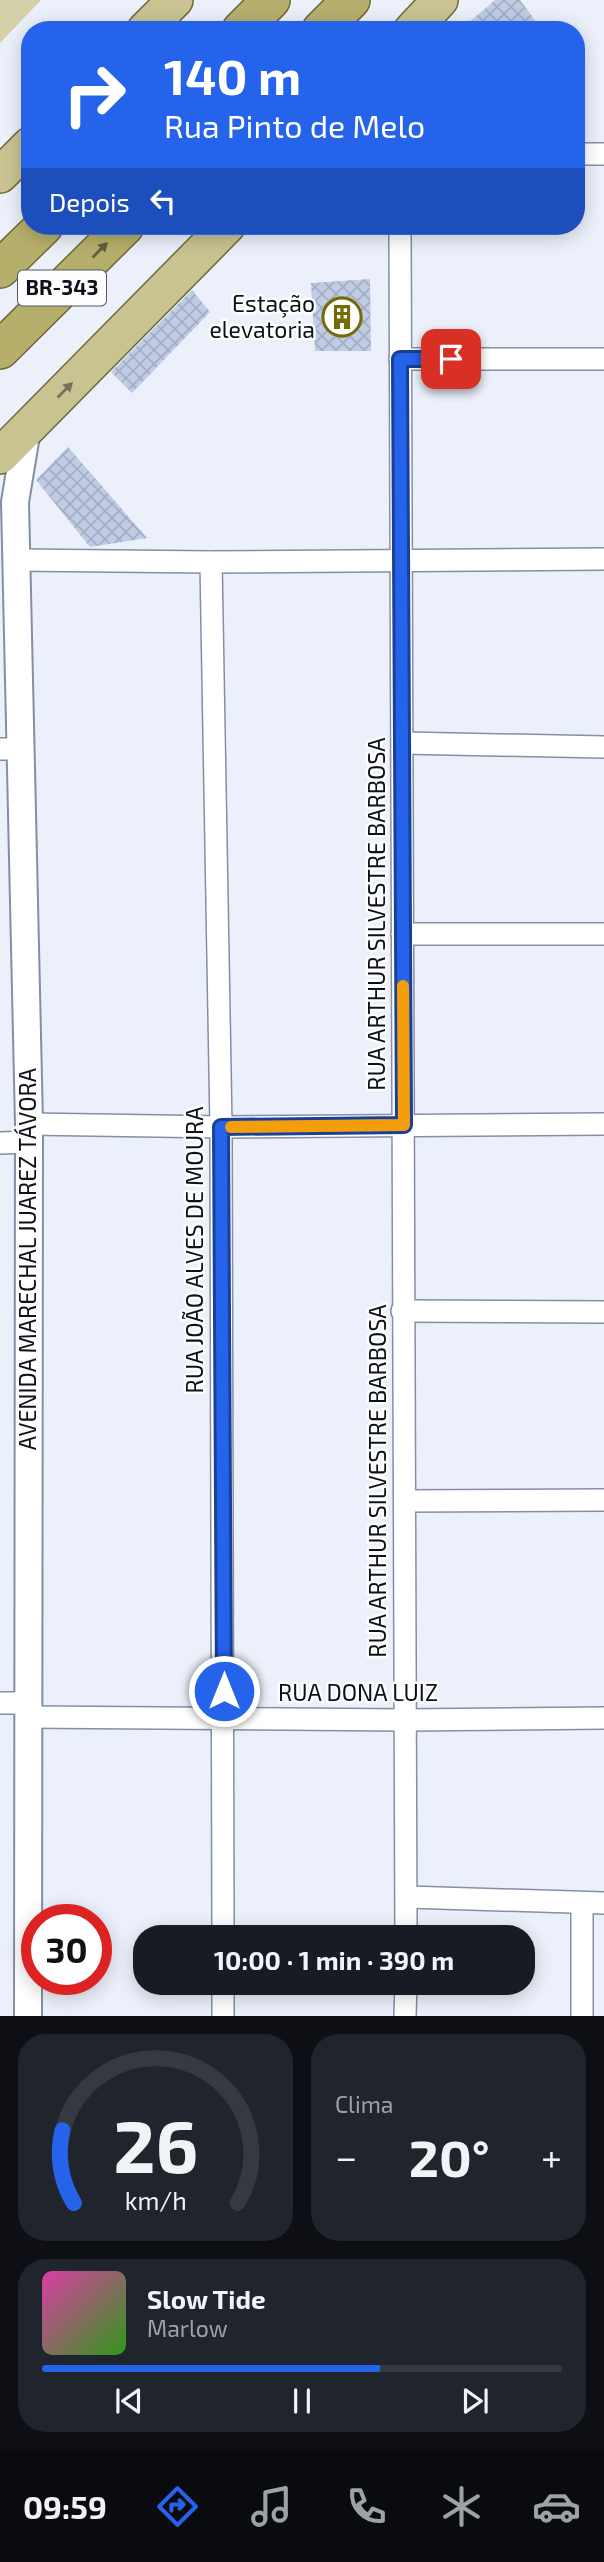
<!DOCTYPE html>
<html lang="pt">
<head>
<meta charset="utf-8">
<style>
	body { margin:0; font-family:"Exo 2",sans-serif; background:#20242c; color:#f1f3f6; height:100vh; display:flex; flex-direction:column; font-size:26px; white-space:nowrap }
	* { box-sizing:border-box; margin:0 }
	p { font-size:23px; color:#9ea1a6 }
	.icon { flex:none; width:38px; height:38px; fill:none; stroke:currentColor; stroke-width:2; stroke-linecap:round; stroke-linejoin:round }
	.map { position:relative; height:2016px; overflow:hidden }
	.details { display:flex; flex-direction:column; gap:18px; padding:18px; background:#0d0f14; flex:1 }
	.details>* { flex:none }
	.top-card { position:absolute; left:21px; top:21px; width:564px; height:214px; border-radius:28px; box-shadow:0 4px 18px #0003; background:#2563eb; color:#fff; overflow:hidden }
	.speed { position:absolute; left:21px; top:1904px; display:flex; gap:14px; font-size:35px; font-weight:700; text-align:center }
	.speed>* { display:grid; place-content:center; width:91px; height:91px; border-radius:50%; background:#171b24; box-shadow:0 4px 18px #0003; line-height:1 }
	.speed .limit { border:10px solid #d22; background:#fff; color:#111 }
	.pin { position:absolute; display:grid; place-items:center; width:60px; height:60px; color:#fff; margin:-30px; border-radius:14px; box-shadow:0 4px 10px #0006 }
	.me { position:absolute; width:77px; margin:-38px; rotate:0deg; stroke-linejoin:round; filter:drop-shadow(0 0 5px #0008) }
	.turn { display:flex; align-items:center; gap:24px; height:147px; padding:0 28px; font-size:32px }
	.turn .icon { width:91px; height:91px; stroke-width:2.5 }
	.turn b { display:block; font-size:49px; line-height:60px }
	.then { display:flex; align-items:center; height:66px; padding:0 28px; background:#0003; gap:14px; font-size:26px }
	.big { font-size:52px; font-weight:700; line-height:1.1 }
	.details .card { flex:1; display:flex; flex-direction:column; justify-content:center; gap:10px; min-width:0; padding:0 24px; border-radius:28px; background:#20242c }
	.details .dial { align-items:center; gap:0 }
	.dial svg { height:182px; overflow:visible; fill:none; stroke:#363941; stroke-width:7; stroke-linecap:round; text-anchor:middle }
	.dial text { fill:#f1f3f6; stroke:none }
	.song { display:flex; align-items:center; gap:21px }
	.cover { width:84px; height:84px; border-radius:10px; background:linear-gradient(135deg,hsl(320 70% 55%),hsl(110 70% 35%)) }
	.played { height:7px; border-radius:4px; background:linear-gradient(90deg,#2563eb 65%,#363941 65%) }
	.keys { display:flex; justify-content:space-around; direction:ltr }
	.heat { display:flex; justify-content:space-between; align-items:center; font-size:38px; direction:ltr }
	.details .tiles { flex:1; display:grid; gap:18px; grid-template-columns:1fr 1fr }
	.card:last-child { grid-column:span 2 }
	.trip { position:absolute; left:133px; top:1925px; width:402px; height:70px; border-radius:28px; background:#171b24; box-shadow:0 4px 18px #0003; font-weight:700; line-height:70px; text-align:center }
	.dock { display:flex; height:112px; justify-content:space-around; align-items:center; background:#090b0e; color:#9ea1a6 }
	.dock .icon { width:49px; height:49px }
	.dock .selected { color:#2563eb }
	.dock b { font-size:32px; color:#f1f3f6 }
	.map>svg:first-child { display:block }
	.green { fill:#d4d0a7 }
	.building { fill:url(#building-cross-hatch) }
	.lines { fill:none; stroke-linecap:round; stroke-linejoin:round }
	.minor-casing { stroke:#848fa6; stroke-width:24 }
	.tertiary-casing { stroke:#848fa6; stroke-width:30 }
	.primary-casing { stroke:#6e6a37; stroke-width:38 }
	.trunk-casing { stroke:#6e6a37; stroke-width:40 }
	.minor { stroke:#fff; stroke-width:21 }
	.tertiary { stroke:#fff; stroke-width:26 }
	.primary { stroke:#c8c391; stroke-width:35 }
	.trunk { stroke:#b6af6c; stroke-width:37 }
	.oneway { fill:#616042 }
	.oneway2 { fill:#73725b }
	.route-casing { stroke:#184099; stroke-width:18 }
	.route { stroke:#2563eb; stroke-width:12 }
	.slow { stroke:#f59e0b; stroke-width:12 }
	.labels { text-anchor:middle; stroke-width:5; stroke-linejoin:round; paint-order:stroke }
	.shield { fill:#fdfdfd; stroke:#54575d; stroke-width:2 }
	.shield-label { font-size:21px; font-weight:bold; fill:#0c1018 }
	.poi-label { font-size:23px; fill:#0c1018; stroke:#fdfdfd; text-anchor:end }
	.street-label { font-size:23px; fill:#0c1018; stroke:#fdfdfd }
</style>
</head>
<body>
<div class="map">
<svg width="604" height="2016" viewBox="0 0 604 2016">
	<defs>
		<pattern id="building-cross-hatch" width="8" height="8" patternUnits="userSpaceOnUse" patternTransform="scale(1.75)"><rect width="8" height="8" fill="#c0cce4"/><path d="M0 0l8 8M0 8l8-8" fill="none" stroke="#a4aec3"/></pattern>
	</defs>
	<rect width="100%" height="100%" fill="#ebf0fa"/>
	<polygon class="green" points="0,0 41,0 0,43"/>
	<g class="building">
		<polygon points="495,0 520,0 542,30 460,30"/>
		<polygon points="370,279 371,351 315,351 311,283"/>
		<polygon points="192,290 210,312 132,393 111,372"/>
		<polygon points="68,447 147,538 90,547 36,480"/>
	</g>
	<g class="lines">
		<g class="minor-casing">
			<g id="minor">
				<polyline points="576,154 604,154"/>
				<polyline points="400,226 406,1937"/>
				<polyline points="400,359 604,359"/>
				<polyline points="16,560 211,562 604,559"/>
				<polyline points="211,562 221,1127 223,1937"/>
				<polyline points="403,743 604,747"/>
				<polyline points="0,749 20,749"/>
				<polyline points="402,934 604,934"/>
				<polyline points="29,1124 221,1127 604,1124"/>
				<polyline points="0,1143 29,1142"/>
				<polyline points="402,1311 604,1312"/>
				<polyline points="406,1501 604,1500"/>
				<polyline points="0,1703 28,1703"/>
				<polyline points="28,1717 405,1720 604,1718"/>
				<polyline points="407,1897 604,1903"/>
				<polyline points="582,1903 582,2016"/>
				<polyline points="223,2016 223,1983"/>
				<polyline points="405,2016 406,1983"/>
			</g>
		</g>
		<g class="tertiary-casing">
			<polyline id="tertiary" points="27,429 15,502 29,1124 28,2016"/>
		</g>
		<g class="primary-casing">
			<g id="primary">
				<polyline points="145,30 175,0"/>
				<polyline points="412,30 440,0"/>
				<polyline points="0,175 30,145"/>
				<polyline points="0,456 227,226"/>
			</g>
		</g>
		<g class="trunk-casing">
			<g id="trunk">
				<polyline points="241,30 271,0"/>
				<polyline points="321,30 351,0"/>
				<polyline points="0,269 44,226"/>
				<polyline points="0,350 125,226"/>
			</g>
		</g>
		<use href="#minor" class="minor"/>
		<use href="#tertiary" class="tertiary"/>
		<use href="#primary" class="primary"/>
		<use href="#trunk" class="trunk"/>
	</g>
	<defs><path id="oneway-solid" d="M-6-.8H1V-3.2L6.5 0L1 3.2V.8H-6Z" transform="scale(1.75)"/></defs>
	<use class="oneway" href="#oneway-solid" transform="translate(100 250) rotate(-45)"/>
	<use class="oneway2" href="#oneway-solid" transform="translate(65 390) rotate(-45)"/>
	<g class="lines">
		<g class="route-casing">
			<polyline id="route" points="224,1691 221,1127 404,1125 400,359 451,359"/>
		</g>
		<use href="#route" class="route"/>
		<polyline class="slow" points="231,1127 404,1125 403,986"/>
	</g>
	<defs>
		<g id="building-ring" transform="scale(2.0125)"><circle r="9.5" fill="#fdfdfd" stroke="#746b04" stroke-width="1.5"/><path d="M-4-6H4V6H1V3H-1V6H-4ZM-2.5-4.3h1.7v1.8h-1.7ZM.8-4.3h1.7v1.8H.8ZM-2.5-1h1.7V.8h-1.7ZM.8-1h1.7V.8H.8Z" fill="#746b04"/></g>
	</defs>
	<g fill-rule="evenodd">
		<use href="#building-ring" x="342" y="317"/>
	</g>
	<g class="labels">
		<rect class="shield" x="18" y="270.5" width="88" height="35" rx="5"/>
		<g class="shield-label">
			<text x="62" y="295">BR-343</text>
		</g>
		<g class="poi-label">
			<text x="315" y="312">Estação<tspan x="315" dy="26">elevatoria</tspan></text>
		</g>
		<g class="street-label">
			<text transform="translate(377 914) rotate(-90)" y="8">RUA ARTHUR SILVESTRE BARBOSA</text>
			<text transform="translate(195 1250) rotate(-90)" y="8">RUA JOÃO ALVES DE MOURA</text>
			<text transform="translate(28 1259) rotate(-90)" y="8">AVENIDA MARECHAL JUAREZ TÁVORA</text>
			<text transform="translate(378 1481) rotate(-90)" y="8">RUA ARTHUR SILVESTRE BARBOSA</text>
			<text x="358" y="1701">RUA DONA LUIZ</text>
		</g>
	</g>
</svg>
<div class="speed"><div class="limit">30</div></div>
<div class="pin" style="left:451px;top:359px;background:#d93025"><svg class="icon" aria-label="arrive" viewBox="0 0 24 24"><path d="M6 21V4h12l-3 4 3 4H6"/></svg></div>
<svg class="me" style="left:224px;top:1691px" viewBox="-20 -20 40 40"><circle r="17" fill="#2563eb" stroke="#fff" stroke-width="3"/><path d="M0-11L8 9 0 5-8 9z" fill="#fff"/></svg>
<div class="trip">10:00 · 1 min · 390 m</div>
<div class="top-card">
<div class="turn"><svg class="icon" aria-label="right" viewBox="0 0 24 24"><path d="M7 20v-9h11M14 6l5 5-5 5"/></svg><div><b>140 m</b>Rua Pinto de Melo</div></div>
<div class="then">Depois<svg class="icon" aria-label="left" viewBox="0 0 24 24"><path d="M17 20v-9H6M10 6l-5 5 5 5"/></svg></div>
</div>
</div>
<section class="details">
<div class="tiles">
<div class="card dial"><svg viewBox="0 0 100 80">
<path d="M14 69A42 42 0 1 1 86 69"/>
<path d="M14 69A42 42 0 0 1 9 37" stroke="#2563eb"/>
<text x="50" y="56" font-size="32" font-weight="700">26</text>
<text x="50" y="72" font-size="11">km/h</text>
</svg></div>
<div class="card"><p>Clima</p>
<div class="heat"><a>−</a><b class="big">20°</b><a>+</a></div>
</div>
<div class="card">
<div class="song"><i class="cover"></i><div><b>Slow Tide</b><p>Marlow</p></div></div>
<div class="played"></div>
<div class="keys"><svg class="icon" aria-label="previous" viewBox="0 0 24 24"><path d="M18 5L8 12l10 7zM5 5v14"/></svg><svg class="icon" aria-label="pause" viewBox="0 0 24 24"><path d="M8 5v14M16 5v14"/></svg><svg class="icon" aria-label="next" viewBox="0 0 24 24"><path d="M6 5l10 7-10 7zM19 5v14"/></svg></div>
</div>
</div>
</section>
<nav class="dock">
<b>09:59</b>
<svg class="icon selected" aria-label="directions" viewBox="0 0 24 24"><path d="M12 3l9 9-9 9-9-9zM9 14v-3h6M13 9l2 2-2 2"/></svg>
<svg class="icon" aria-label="music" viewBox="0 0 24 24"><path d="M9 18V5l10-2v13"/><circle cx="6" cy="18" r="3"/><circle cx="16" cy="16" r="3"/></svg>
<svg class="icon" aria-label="phone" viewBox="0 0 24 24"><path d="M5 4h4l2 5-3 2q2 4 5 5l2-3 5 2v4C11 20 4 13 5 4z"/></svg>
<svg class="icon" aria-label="climate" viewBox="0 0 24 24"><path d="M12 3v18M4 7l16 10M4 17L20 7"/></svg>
<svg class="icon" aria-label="car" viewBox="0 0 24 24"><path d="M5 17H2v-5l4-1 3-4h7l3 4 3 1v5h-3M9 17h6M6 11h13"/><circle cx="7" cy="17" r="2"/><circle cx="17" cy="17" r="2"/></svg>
</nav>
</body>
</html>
